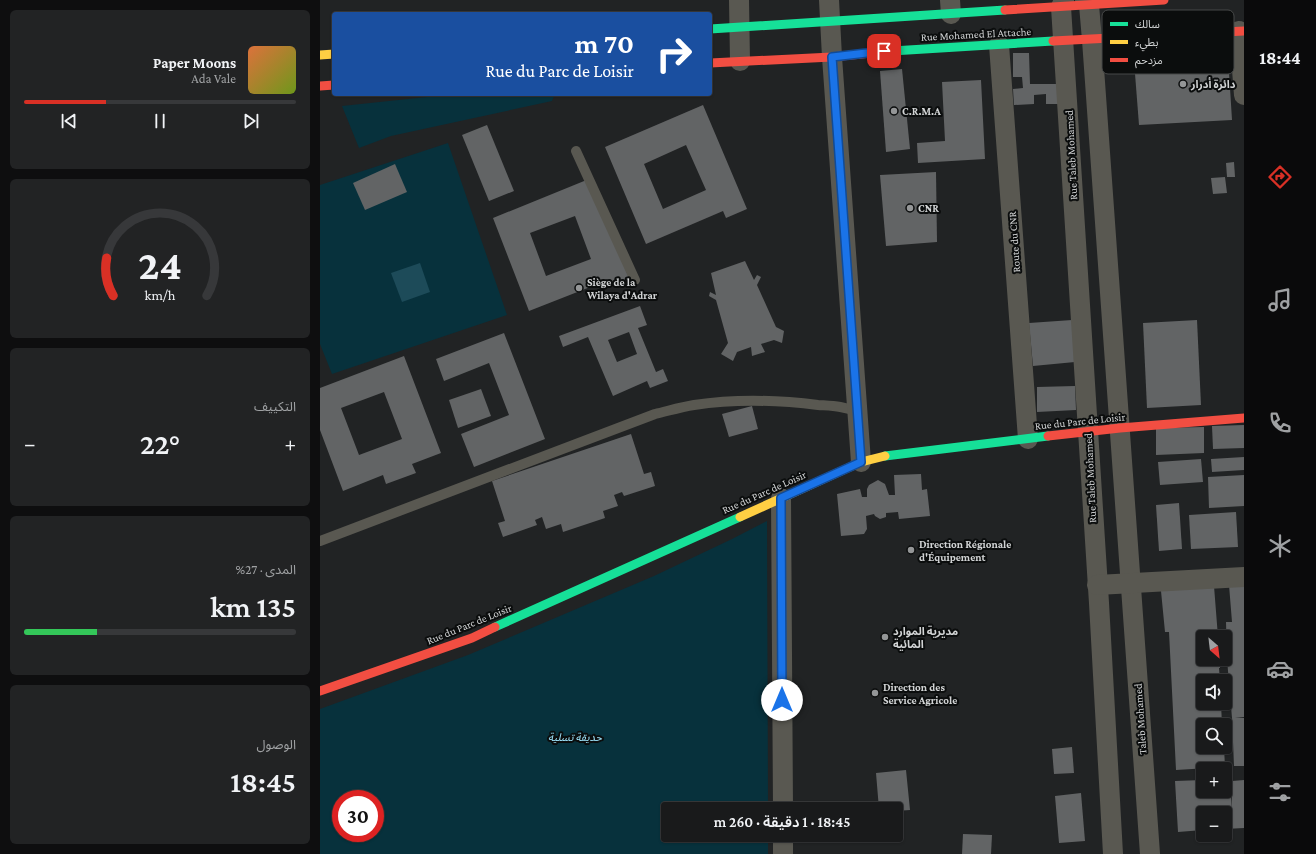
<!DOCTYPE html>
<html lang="ar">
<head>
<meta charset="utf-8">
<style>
	body { margin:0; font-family:"Crimson Pro","Noto Sans Arabic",serif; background:#222324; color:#f1f3f6; direction:rtl; height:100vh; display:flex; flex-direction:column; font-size:15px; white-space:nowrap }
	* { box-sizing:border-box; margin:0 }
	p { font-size:13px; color:#9fa1a3 }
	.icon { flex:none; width:22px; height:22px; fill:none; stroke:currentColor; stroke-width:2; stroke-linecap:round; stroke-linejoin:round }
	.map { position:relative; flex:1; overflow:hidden; direction:ltr }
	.panel { display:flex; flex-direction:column; gap:10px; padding:10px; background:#0e0e0f; width:320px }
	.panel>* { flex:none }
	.banner { position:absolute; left:12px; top:12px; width:380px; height:84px; border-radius:4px; box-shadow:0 1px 3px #0004,0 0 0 1px #37383a; direction:rtl; background:#1a4fa0; color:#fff; overflow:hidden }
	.needle { width:26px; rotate:152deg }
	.fabs { position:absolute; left:876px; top:630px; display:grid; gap:8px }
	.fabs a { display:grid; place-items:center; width:36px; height:36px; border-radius:4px; background:#191a1b; box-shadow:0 1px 3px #0004,0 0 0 1px #37383a; font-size:20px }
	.speed { position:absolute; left:12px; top:790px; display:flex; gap:8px; font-size:20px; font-weight:700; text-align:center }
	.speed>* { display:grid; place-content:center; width:52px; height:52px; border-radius:50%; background:#191a1b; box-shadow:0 1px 3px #0004,0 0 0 1px #37383a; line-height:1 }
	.speed .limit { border:6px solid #d22; background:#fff; color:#111 }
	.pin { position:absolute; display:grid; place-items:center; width:34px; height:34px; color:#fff; margin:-17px; border-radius:8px; box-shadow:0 2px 6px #0006 }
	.me { position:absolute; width:44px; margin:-22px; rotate:0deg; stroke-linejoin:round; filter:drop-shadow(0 0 3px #0008) }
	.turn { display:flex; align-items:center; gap:14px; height:84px; padding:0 12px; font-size:18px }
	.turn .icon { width:52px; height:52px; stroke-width:2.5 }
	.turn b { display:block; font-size:28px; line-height:34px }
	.big { font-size:30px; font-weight:600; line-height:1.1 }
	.panel .card { flex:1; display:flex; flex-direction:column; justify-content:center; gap:6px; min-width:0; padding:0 14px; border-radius:6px; background:#222324 }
	.panel .dial { align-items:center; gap:0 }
	.dial svg { height:104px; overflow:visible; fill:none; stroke:#37383a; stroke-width:7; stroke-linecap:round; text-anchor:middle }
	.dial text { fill:#f1f3f6; stroke:none }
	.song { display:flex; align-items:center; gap:12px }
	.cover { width:48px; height:48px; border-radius:6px; background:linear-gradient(135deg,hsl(20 70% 55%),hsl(80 70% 35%)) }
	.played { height:4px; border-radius:2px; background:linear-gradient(90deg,#d93025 30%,#37383a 30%) }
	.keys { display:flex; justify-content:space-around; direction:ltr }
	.heat { display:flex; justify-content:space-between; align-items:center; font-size:22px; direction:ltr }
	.charge { height:6px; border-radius:3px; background:linear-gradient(90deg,#34c759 27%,#37383a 0) }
	.trip { position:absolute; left:341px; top:802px; width:242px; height:40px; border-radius:4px; background:#191a1b; box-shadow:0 1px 3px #0004,0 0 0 1px #37383a; font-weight:600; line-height:40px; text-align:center; direction:rtl }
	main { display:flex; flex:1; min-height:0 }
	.dock { display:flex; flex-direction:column; width:72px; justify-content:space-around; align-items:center; background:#0a0a0b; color:#9fa1a3 }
	.dock .icon { width:28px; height:28px }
	.dock .current { color:#d93025 }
	.dock b { font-size:18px; color:#f1f3f6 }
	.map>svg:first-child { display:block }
	.green { fill:#07313c; fill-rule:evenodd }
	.water { fill:#1d4b59 }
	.building { fill:#626465; fill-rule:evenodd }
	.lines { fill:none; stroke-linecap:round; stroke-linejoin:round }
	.lane { stroke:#595851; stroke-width:10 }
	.street { stroke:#595851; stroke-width:20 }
	.fast { stroke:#16e098; stroke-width:9 }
	.slow { stroke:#ffcf43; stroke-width:9 }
	.jam { stroke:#f24e42; stroke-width:9 }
	.route-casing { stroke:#114b97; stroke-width:10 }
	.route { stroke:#1a73e8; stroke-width:7 }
	.poi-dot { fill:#949697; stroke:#0b0d0d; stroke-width:1.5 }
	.labels { text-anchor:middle; stroke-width:4; stroke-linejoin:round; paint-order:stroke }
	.street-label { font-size:11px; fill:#d2d4d5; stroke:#0b0d0d }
	.poi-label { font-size:11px; font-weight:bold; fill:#d2d4d5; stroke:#0b0d0d; text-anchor:start }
	.park-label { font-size:11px; font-style:italic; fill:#9ce1f8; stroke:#0b0d0d }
	.key { fill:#0b0d0d; stroke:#474949; stroke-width:1 }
	.key-label { font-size:11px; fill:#d2d4d5 }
</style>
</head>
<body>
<main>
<nav class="dock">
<b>18:44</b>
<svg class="icon current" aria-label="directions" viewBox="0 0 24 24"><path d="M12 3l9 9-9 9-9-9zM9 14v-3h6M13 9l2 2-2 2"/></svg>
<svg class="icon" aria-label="music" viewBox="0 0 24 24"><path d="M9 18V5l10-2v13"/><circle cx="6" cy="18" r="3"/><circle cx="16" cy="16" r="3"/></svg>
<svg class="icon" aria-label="phone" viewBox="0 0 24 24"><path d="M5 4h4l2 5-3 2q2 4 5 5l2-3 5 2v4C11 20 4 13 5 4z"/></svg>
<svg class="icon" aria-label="climate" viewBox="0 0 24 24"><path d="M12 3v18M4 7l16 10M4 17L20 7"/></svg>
<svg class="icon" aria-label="car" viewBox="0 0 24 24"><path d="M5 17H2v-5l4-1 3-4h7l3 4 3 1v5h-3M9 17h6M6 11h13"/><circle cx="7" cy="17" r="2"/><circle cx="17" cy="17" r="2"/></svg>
<svg class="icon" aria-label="filters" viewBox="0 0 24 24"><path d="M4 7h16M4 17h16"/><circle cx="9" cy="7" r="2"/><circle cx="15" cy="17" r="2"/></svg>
</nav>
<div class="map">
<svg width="924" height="854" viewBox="0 0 924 854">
	<rect width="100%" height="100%" fill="#212324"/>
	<g class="green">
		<polygon points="135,94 235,94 232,101 71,136 39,148 22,106"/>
		<polygon points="128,143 187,315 12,374 0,344 0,185"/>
		<path d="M447 521 448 809H348V835H448V854H0V709L148 655 334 576 412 539ZM21 799H55V833H21Z"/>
	</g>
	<polygon class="water" points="100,263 110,292 82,302 71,273"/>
	<g class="building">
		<polygon points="907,41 912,120 819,125 813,48"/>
		<polygon points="693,53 709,53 710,84 738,84 738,104 726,104 726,94 714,95 714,104 694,105 693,89 703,88 702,77 693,77"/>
		<polygon points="582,69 590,149 566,152 560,71"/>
		<polygon points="661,80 665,159 598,163 597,143 625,141 622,82"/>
		<path d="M383 105 427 209 406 218 403 211 326 244 285 147ZM366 145 386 190 343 209 324 164Z"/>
		<polygon points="167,125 194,191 169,201 142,135"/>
		<polygon points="914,162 915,177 907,177 906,163"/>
		<polygon points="75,164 87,192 45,210 33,183"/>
		<polygon points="616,172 617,242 566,246 560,175"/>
		<polygon points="905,177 907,193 893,194 891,178"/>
		<path d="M269 179 309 278 291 285 288 280 209 311 173 218ZM255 216 271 259 226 276 210 233Z"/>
		<polygon points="425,261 434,280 437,275 441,277 437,285 456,327 464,331 462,343 454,340 441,344 445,352 432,356 431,347 417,352 413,361 401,354 408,343 396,300 389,296 390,292 396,295 391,273"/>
		<path d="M320 306 327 325 318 328 336 372 343 369 348 381 330 388 327 381 293 396 268 337 243 347 239 336ZM309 332 317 354 297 362 288 340Z"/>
		<polygon points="752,320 755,362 713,366 709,323"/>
		<polygon points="877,320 881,405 827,408 823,323"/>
		<polygon points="184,333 225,439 154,467 141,434 189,415 169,363 124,381 116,359"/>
		<path d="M84 356 121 453 92 464 96 473 66 484 63 475 23 491 0 430V388ZM64 392 82 439 39 455 21 408Z"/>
		<polygon points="755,386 756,410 717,412 717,387"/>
		<polygon points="161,389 171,416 138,428 129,400"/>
		<polygon points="432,406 438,429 409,437 402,414"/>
		<polygon points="924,425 924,448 893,449 892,426"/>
		<polygon points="884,427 884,453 836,455 836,428"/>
		<polygon points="311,434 324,474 331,472 335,486 304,496 302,492 294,495 298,506 283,511 285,518 243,532 241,524 226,529 222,517 215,520 217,525 183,537 178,523 185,521 172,481"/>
		<polygon points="924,457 924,470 892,472 891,459"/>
		<polygon points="881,459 883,482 840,485 838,462"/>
		<polygon points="601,474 602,490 607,489 610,516 579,519 578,512 566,513 566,517 560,519 555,516 554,514 546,516 547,529 544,534 521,536 517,494 540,489 542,497 547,497 547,489 549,485 558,480 565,484 569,495 575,495 574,475"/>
		<polygon points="924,475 924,506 889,508 888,477"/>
		<polygon points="859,503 862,549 839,551 836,505"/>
		<polygon points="916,512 918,547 871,549 869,515"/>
		<polygon points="924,584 924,717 915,718 924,718 924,766 914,766 912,718 907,659 906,622 912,622 909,585"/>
		<polygon points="894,586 898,637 883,637 883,659 900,659 900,668 892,668 899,668 900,681 883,681 883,703 901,703 902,725 883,725 883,747 904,747 905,767 856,770 849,632 845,632 841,591"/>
		<polygon points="752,747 754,773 734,774 732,749"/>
		<polygon points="586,770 590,810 576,811 576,809 559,809 556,773"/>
		<polygon points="910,778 912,811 912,781 924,780 924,828 905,829 905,813 883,813 883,830 858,832 855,781 883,780 883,791 905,791 905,779"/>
		<polygon points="761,793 765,841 739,843 735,796"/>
		<polygon points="643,834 672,835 671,854 642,854"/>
	</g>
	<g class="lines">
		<g class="lane">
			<polyline points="256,151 315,280"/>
			<path d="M0 541 335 414C348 411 361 407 374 405 414 399 458 400 498 405 512 406 524 406 537 412"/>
		</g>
		<g class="street">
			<polyline points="419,0 420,61"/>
			<polyline points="509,0 512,57 541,462"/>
			<polyline points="630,0 631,14"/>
			<polyline points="744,0 741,7 779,603 793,854"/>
			<polyline points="765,0 769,5 772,40 830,854"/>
			<polyline points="919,31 924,95"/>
			<polyline points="679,45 708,439"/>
			<polyline points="461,498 463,809"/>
			<polyline points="777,585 924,577"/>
			<polyline points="463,835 463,854"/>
		</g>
		<g class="fast">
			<polyline points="390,29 685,10"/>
			<polyline points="572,51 733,41"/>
			<polyline points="565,456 728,436"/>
			<polyline points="175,627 420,517"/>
		</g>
		<g class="slow">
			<polyline points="0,55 14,54"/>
			<polyline points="420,517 541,462 565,456"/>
		</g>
		<g class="jam">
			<polyline points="685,10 844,0"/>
			<polyline points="733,41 924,31"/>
			<polyline points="390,63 512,57 572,51"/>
			<polyline points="0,86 14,85"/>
			<polyline points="728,436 800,428 924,418"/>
			<polyline points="0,691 152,638 175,627"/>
		</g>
	</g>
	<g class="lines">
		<g class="route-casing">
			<polyline id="route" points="462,700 461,498 541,462 512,57 564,51"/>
		</g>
		<use href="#route" class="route"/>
	</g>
	<g class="poi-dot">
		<circle cx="863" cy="84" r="4"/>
		<circle cx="574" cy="111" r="4"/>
		<circle cx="590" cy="208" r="4"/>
		<circle cx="259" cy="288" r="4"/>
		<circle cx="591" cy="550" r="4"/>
		<circle cx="565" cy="637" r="4"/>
		<circle cx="555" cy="693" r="4"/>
	</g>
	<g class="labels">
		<g class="street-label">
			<text transform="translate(656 34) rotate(-3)" y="4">Rue Mohamed El Attache</text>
			<text transform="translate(751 155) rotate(-93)" y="4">Rue Taleb Mohamed</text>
			<text transform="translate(694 242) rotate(-94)" y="4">Route du CNR</text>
			<text transform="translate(760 421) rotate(-6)" y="4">Rue du Parc de Loisir</text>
			<text transform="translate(770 478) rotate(-93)" y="4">Rue Taleb Mohamed</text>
			<text transform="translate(444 492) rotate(-24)" y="4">Rue du Parc de Loisir</text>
			<text transform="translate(149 624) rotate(-22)" y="4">Rue du Parc de Loisir</text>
			<text transform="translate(820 719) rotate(-94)" y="4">Taleb Mohamed</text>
		</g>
		<g class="poi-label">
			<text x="871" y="88">دائرة أدرار</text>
			<text x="582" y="115">C.R.M.A</text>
			<text x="598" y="212">CNR</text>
			<text x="267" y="286">Siège de la<tspan x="267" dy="13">Wilaya d'Adrar</tspan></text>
			<text x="599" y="548">Direction Régionale<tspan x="599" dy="13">d'Équipement</tspan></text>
			<text x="573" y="635">مديرية الموارد<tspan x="573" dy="13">المائية</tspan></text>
			<text x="563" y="691">Direction des<tspan x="563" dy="13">Service Agricole</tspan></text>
		</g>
		<g class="park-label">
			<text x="255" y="741">حديقة تسلية</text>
		</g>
	</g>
	<rect x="782" y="10" width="132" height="64" rx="6" class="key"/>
	<rect x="790" y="22" width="18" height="4" fill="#16e098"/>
	<rect x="790" y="40" width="18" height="4" fill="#ffcf43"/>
	<rect x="790" y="58" width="18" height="4" fill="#f24e42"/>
	<g class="key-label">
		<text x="815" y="28">سالك</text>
		<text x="815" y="46">بطيء</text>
		<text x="815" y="64">مزدحم</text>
	</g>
</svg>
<div class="fabs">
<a><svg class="needle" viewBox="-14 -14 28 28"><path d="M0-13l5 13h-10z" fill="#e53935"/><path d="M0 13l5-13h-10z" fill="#9fa1a3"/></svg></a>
<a><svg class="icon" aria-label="sound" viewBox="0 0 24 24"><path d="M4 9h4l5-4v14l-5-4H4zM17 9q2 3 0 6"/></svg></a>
<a><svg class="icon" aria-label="search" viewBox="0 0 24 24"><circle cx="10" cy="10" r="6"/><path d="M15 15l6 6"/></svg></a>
<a>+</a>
<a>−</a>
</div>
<div class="speed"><div class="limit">30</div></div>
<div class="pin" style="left:564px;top:51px;background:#d93025"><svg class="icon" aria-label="arrive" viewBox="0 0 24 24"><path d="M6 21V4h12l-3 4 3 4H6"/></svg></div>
<svg class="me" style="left:462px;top:700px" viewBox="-20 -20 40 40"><circle r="19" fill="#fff"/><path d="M0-13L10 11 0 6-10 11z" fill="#1a73e8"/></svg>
<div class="trip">18:45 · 1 دقيقة · 260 m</div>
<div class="banner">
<div class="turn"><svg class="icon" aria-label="right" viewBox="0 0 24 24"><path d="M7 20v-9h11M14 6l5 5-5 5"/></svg><div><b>70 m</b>Rue du Parc de Loisir</div></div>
</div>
</div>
<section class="panel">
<div class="card">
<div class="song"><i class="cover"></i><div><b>Paper Moons</b><p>Ada Vale</p></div></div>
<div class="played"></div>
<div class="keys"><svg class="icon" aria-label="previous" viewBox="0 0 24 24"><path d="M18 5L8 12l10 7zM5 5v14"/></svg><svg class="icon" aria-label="pause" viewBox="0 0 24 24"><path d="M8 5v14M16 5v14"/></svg><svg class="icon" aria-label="next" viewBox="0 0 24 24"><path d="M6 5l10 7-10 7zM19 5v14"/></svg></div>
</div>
<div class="card dial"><svg viewBox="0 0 100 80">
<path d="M14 69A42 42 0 1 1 86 69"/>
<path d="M14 69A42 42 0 0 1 9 40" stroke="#d93025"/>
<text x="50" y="56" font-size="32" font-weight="700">24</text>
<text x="50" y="72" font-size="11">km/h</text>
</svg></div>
<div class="card"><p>التكييف</p>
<div class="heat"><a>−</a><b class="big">22°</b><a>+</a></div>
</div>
<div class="card"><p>المدى · 27%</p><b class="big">135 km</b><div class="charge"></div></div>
<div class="card"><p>الوصول</p><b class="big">18:45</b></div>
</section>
</main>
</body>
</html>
